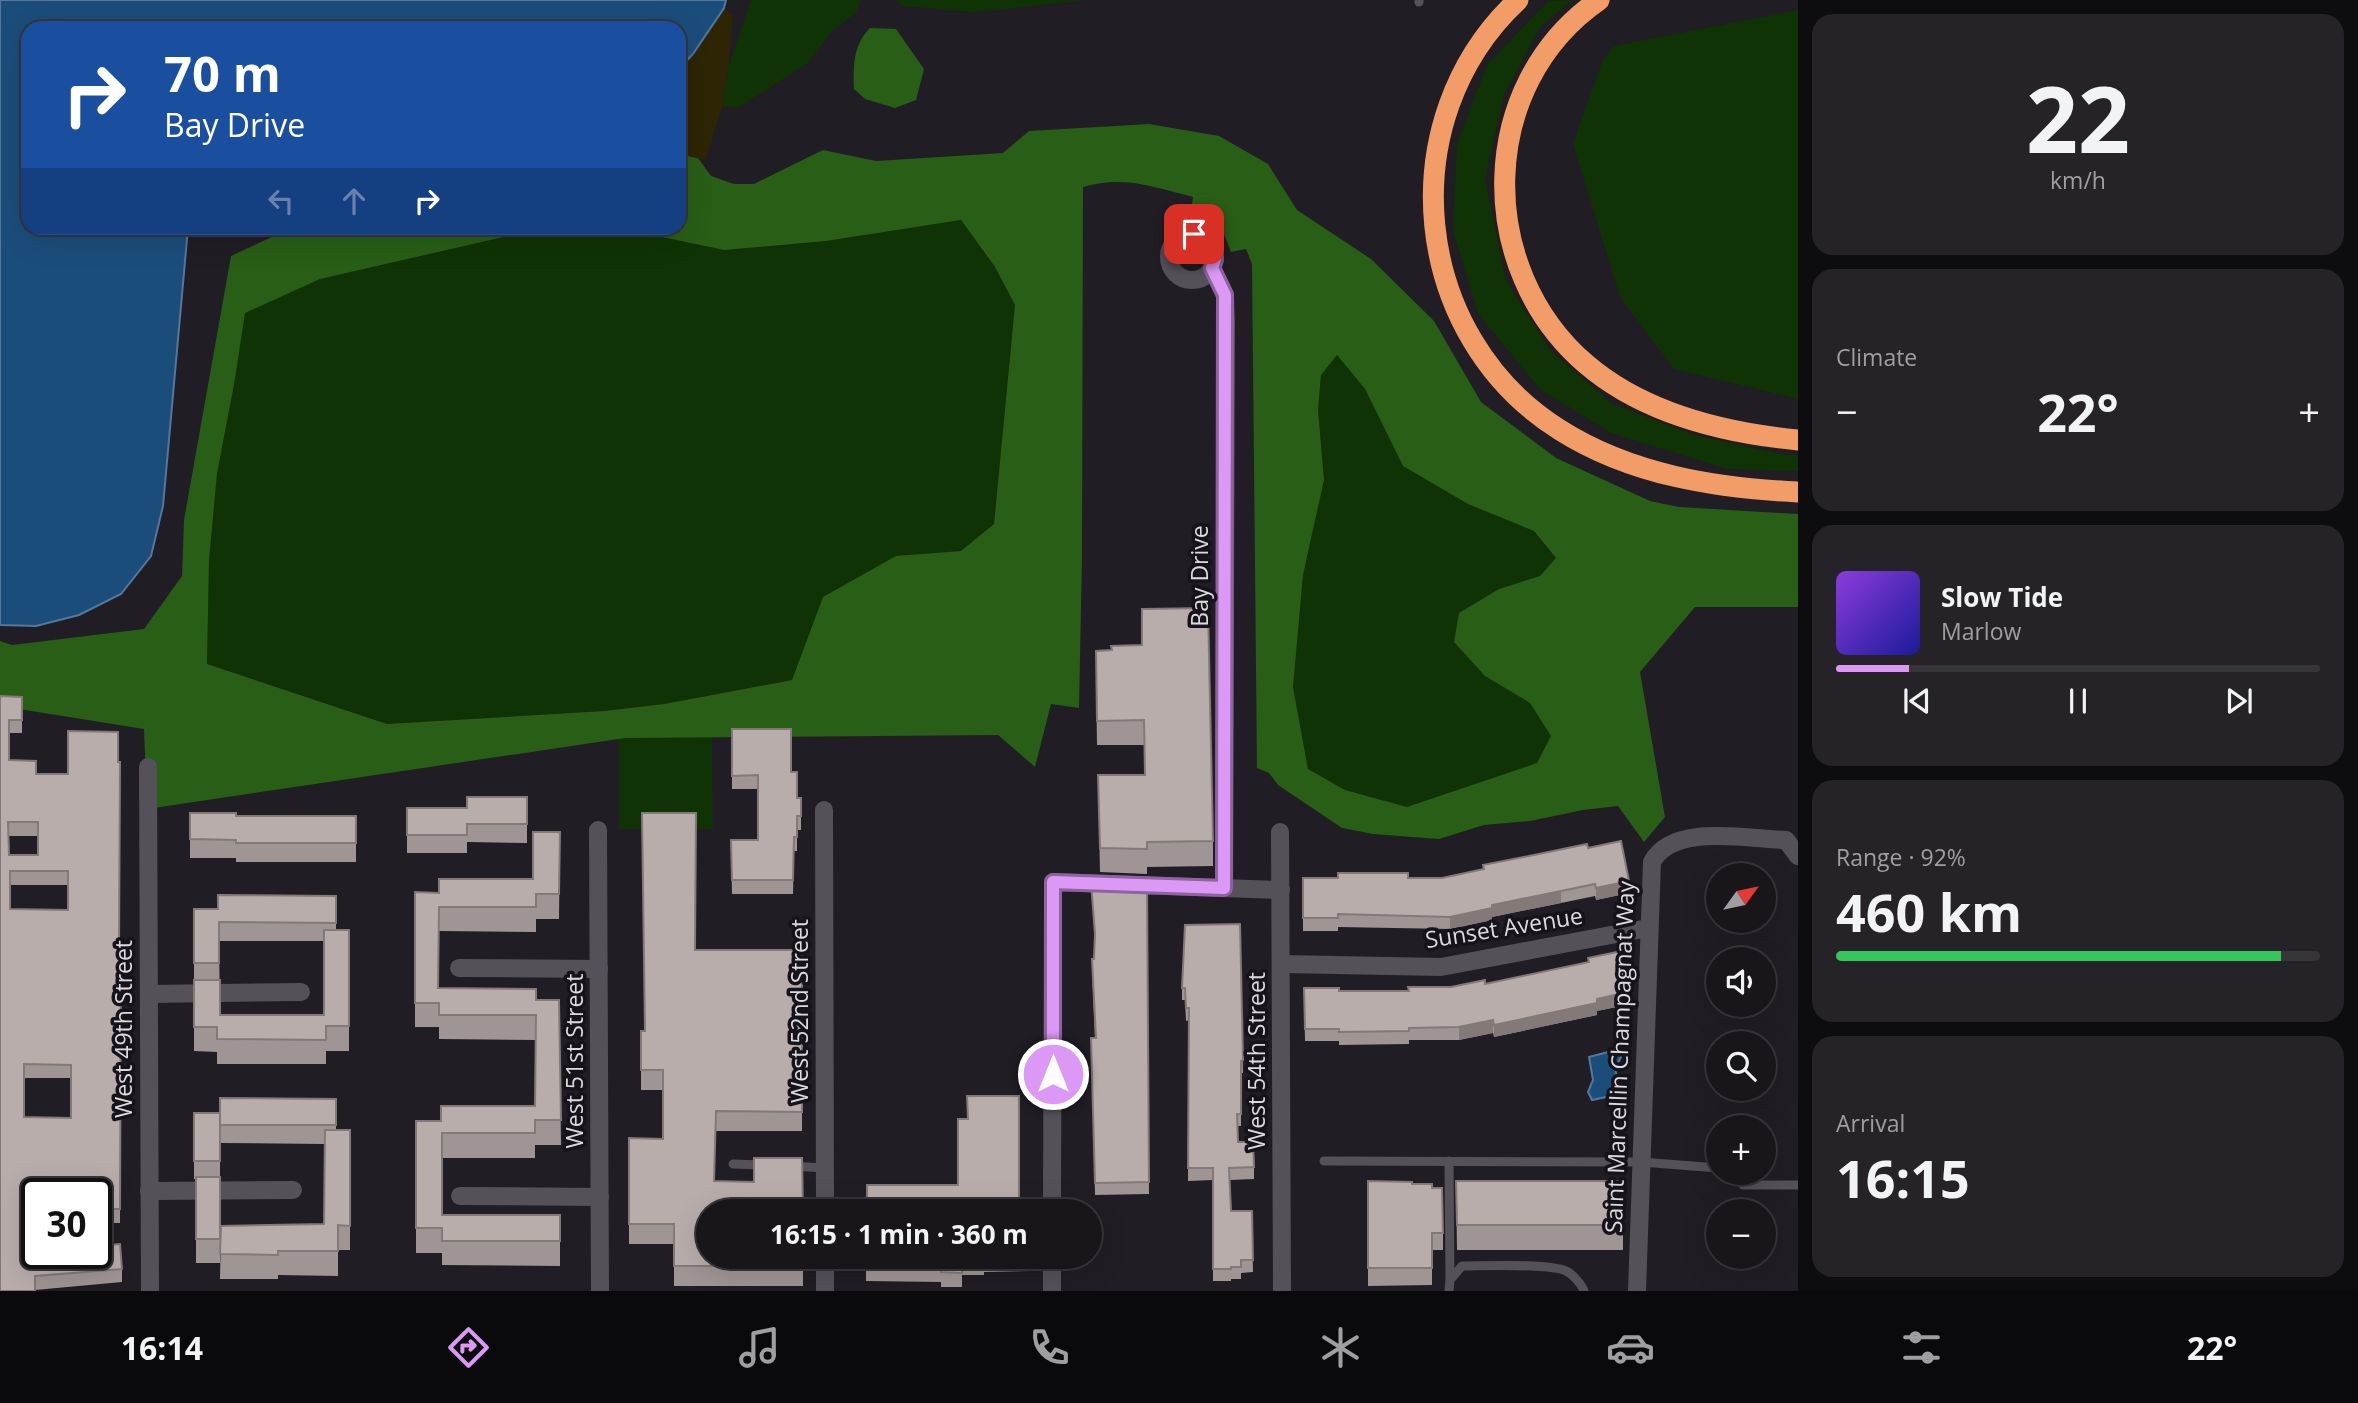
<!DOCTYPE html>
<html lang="en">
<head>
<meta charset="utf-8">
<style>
	body { margin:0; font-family:"Open Sans",sans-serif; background:#252328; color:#f1f3f6; height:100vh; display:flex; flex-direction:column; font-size:26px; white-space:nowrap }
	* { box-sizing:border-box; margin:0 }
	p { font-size:23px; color:#9f9fa3 }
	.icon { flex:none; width:38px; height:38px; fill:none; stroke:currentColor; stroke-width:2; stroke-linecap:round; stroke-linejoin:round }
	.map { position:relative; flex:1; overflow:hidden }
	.panel { display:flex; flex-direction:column; gap:14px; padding:14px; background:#0d0c0f; width:560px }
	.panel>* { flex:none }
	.guide { position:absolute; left:21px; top:21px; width:665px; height:214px; border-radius:21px; box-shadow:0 7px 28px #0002,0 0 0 2px #36353a; background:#1a4fa0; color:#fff; overflow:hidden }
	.needle { width:46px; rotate:57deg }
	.tools { position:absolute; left:1706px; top:863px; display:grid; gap:14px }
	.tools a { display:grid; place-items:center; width:70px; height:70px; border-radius:50%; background:#18161b; box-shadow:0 7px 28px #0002,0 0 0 2px #36353a; font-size:35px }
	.speed { position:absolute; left:21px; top:1178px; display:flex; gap:14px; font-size:35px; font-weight:700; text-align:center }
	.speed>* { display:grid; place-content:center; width:91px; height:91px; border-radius:50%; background:#18161b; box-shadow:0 7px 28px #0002,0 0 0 2px #36353a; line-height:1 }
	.speed .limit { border:4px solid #111; border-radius:10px; background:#fff; color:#111 }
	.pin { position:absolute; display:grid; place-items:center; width:60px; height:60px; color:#fff; margin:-30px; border-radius:14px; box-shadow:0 4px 10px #0006 }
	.me { position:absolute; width:77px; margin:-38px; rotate:0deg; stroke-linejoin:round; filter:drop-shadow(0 0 5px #0008) }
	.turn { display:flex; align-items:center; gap:24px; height:147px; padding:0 28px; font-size:32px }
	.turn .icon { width:91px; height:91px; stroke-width:2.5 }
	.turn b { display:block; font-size:49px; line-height:60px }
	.lanes { display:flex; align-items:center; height:66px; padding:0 28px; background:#0003; justify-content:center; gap:35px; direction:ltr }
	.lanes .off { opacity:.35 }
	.big { font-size:52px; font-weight:700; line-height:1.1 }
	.panel .tile { flex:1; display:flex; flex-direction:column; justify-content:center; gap:10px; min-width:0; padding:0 24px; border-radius:21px; background:#252328 }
	.panel .dial { align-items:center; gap:0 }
	.dial b { font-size:91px; line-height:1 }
	.song { display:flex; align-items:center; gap:21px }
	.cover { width:84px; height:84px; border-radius:10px; background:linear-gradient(135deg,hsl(270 70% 55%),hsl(240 70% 35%)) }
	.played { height:7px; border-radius:4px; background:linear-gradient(90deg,#db99f5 15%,#36353a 15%) }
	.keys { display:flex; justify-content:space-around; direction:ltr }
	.heat { display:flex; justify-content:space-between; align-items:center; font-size:38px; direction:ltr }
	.charge { height:10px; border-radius:5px; background:linear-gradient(90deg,#34c759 92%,#36353a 0) }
	.trip { position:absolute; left:696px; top:1199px; width:406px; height:70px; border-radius:35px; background:#18161b; box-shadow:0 7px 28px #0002,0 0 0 2px #36353a; font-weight:700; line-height:70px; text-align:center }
	.tabs { display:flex; height:112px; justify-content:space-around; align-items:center; background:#0a090b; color:#9f9fa3 }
	.tabs .icon { width:49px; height:49px }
	.tabs .active { color:#db99f5 }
	.tabs b { font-size:32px; color:#f1f3f6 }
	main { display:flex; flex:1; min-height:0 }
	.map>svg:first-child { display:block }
	.green { fill:#0f3304 }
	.forest { fill:#285e16; fill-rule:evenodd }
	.sand { fill:#2d2504 }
	.water { fill:#1b4d7b; stroke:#579; stroke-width:2 }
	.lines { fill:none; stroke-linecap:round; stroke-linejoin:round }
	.lane { stroke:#545159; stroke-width:9 }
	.street { stroke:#545159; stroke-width:18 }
	.highway { stroke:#f29c67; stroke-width:21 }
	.wall { fill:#9f9594; fill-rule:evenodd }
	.shaded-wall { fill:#827978 }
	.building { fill:#b9adac; stroke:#827978; stroke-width:2; fill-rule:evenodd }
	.route-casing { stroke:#8e639f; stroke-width:18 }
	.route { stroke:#db99f5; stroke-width:12 }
	.labels { text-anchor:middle; stroke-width:7; stroke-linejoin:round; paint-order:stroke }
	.street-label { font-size:23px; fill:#dcdadf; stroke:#16131a }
</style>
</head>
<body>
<main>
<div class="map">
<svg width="1798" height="1291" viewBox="0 0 1798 1291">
	<rect width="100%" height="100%" fill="#201d24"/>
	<g class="green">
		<polygon points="751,0 861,0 856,13 833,30 808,63 738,108 722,106 729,64"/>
		<polygon points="895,0 1087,0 975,12 904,6"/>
		<polygon points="1572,0 1540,27 1504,95 1485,179 1506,281 1550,350 1611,403 1694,435 1781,454 1798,455 1798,471 1727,469 1611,433 1540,389 1478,314 1453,230 1457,144 1487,65 1548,1"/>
		<polygon points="1798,10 1798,399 1674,369 1620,297 1573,144 1603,59 1614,46"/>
		<polygon points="961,220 995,268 1015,305 994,524 961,551 896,557 824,597 792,680 664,704 604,711 387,724 207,664 209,560 217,474 235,379 245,312 320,279 543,228 619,228 725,250 826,241"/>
		<polygon points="1337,355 1365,389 1403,466 1468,504 1534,531 1556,559 1540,576 1499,589 1485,676 1530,703 1552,736 1537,763 1407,807 1345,790 1308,769 1293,687 1303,575 1324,480 1318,410 1321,374"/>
		<polygon points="619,737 712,737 713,829 619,829"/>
	</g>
	<g class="forest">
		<path d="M870 28 896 29 924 69 916 100 895 108 865 99 854 89C853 66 853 45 870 28Z"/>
		<path d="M1149 124 1219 136 1268 164 1297 210 1371 259 1434 321 1481 402 1556 458 1650 501 1679 507 1798 514V607H1695L1640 672 1665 817 1644 842 1618 806 1583 810 1530 821 1484 825 1439 839 1373 834 1342 828 1278 785 1269 773 1257 768 1252 264 1246 249 1231 252C1222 227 1218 219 1191 211L1193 197C1154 187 1123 175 1083 187L1082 558 1079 708 1051 704 1035 767 998 735 625 738 147 809 144 729 0 706V641L12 645 144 629 182 576 184 520 231 256 291 228H543L320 279 245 313 235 379 217 474 209 560 207 664 387 724 604 711 664 704 792 680 823 597 896 556 961 551 994 524 1015 305 995 267 961 220 826 241 724 250 619 228H679V154L698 158 711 176 734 184H754L823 150 876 161 1003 153 1029 131ZM1337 355 1365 389 1403 466 1468 504 1534 531 1556 558 1540 576 1499 589 1459 613 1454 642 1485 676 1530 703 1551 736 1537 763 1407 807 1345 790 1308 769 1293 687 1303 575 1324 480 1318 410 1321 375Z"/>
	</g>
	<polygon class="sand" points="724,8 733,15 729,64 722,106 706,160 679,154 679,69 693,54"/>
	<g class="water">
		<polygon points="0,0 726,0 724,8 693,54 679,69 679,28 28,28 28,228 188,228 163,506 151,556 121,594 79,615 36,626 0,625"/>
		<polygon points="1616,1050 1621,1057 1615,1068 1620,1094 1592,1100 1588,1092 1593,1080 1589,1057"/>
	</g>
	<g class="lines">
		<g class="lane">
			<polyline points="1419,0 1419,2"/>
			<polyline points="1324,1161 1641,1162 1718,1168"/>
			<polyline points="1449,1161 1450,1280"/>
			<polyline points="733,1164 762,1165"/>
			<polyline points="790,1166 825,1168"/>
			<polyline points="1736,1172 1743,1185 1798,1185"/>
			<path d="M1449 1291 1450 1280 1462 1266C1483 1266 1549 1263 1566 1271 1573 1274 1582 1285 1584 1291"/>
		</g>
		<g class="street">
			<circle cx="1192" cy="257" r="23"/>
			<polyline points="1212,268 1225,295 1226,321 1224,888"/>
			<polyline points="148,767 150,1291"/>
			<polyline points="824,810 825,1211"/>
			<polyline points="598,830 600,1291"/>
			<polyline points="1280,832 1282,1291"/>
			<polyline points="1282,964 1441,967 1648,928"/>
			<polyline points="459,968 599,969"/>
			<polyline points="149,994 301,992"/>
			<polyline points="149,1191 293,1190"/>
			<polyline points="460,1196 600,1197"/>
			<polyline points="1052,1211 1053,882 1281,890"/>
			<polyline points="825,1256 825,1291"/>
			<polyline points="1052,1291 1052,1256"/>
			<path d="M1637 1291 1652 862C1673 823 1747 839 1786 840L1798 856"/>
		</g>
		<g class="highway">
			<path d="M1518 0C1389 120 1411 337 1560 430 1631 475 1716 488 1798 492"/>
			<path d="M1599 0C1476 85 1475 269 1586 364 1643 413 1725 433 1798 440"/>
		</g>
	</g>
	<g class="wall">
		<polygon points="1111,650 1213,841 1213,866 1147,867 1147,874 1100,872 1098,775 1144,775 1144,745 1097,745 1096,675"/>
		<path d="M0 696 22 697V733H9V760L36 774 119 953H121L120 1223H96V1194H37V1204H25L26 1238 35 1252 122 1269V1282L35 1290 0 1291ZM8 836H38V855H9ZM10 885H68V910L10 909ZM24 1078H71V1118L24 1117Z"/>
		<polygon points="732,729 791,772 797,798 801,798 801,830 797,830 797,851 794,851 793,894 732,894 731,840 758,840 758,789 732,789"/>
		<polygon points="527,797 527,843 467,842 467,853 407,853 407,808 467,808"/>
		<polygon points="190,813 236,816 356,816 356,862 236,862 236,858 190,858"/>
		<polygon points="560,832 559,919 536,919 536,932 439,931 438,988 536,1000 559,1000 561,1145 535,1145 535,1158 442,1158 442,1215 560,1215 560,1266 442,1265 442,1253 416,1253 416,1121 441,1121 535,1106 536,1040 439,1039 439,1027 415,1027 415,892 439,893 533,879"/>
		<polygon points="1588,848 1629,893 1596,900 1595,896 1561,903 1492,917 1492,920 1450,929 1338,927 1338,931 1303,931 1303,878 1442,878 1483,869 1483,865"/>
		<polygon points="1091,882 1147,884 1149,1194 1095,1195 1091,1038 1095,1038 1092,971 1092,959 1094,959 1095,943"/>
		<path d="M336 896V930H349V1051H326V1064H217V1052L194 1051V909H218ZM219 941H324V1015H220Z"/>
		<polygon points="1240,924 1243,1073 1241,1073 1241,1126 1238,1126 1238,1142 1254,1167 1254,1179 1230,1180 1231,1211 1252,1211 1253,1272 1241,1273 1241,1279 1231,1279 1231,1281 1213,1281 1213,1180 1188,1181 1189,1020 1186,1021 1185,1000 1182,1000 1182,988"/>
		<polygon points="695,950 802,950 802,1131 716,1131 714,1181 803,1256 803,1286 674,1286 674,1244 629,1244 629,1138 663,1139 663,1090 641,1090 641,1031 645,1031"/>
		<polygon points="1588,958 1631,1004 1597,1011 1597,1015 1494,1037 1493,1033 1459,1040 1409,1040 1409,1044 1339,1045 1339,1041 1305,1041 1304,988 1339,991 1408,991 1485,984 1588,962"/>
		<polygon points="220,1098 336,1099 336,1130 350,1130 350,1250 338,1250 338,1276 278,1275 278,1279 220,1279 221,1226 324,1224 325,1144 220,1143"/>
		<polygon points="194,1113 220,1113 220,1263 196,1263 196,1179 194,1179"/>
		<polygon points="1368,1181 1412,1184 1432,1188 1443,1233 1443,1250 1432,1250 1432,1285 1368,1286"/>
		<polygon points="1456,1181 1623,1181 1623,1250 1457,1250"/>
		<polygon points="866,1256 1028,1256 1028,1271 984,1272 984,1275 962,1275 962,1287 941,1287 941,1282 866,1281"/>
	</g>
	<g class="shaded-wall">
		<polygon points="1629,881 1629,893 1596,900 1596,888"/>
		<polygon points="1561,891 1561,903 1492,917 1492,920 1450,929 1450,917 1492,905"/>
		<polygon points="1631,991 1631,1004 1597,1011 1597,1015 1494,1037 1494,1025 1597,999"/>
		<polygon points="1493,1020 1493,1033 1459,1040 1459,1027"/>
	</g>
	<g class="building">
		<polygon points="1208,608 1213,841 1147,842 1147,849 1100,848 1098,775 1145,775 1144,720 1097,721 1096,651 1112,650 1111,646 1142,645 1142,609"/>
		<path d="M0 696 22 697V720H9V760L36 761V774H68V731L118 732V762H120L119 953H121L120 1209H96V1194H71V1190H25L26 1238H35V1252L37 1251V1253H96V1246L120 1244 122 1269 35 1276V1291H0ZM8 822H38V855H9ZM10 871H68V910L10 909ZM24 1064 71 1065V1118L24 1117Z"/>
		<polygon points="732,729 791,729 791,772 797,772 797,798 801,798 801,816 797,816 797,837 794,837 793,880 732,880 731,840 758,840 758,775 732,776"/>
		<polygon points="467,797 527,797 527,824 467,824 467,835 407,835 407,808 467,808"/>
		<polygon points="190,813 236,813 236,816 356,816 356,843 236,843 236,840 190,839"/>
		<polygon points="642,813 696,813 695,950 802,950 802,1112 716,1111 714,1181 754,1182 754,1158 802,1158 803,1211 709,1211 709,1256 803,1256 803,1266 674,1266 674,1224 629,1224 629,1138 663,1139 663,1070 641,1070 641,1031 645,1031"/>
		<polygon points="533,832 560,832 559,894 536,894 536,907 439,907 438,988 536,989 536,1000 559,1000 561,1120 535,1120 535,1133 442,1133 442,1215 560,1215 560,1241 442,1241 442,1228 416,1228 416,1121 441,1121 441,1106 535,1106 536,1015 439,1015 439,1003 415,1003 415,892 439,893 439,879 533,879"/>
		<polygon points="1621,841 1629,881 1596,888 1595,884 1561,891 1492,905 1492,908 1450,917 1338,914 1338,918 1303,918 1303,878 1338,878 1338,873 1408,873 1408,878 1442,878 1484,869 1483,865 1534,855 1587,844 1588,848"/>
		<polygon points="1091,882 1147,884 1149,1182 1095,1183 1091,1038 1096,1038 1092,959 1094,959 1095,934"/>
		<polygon points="218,895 336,896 336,923 219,922 219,963 194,963 194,909 218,909"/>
		<polygon points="1240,924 1243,1060 1241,1061 1241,1114 1237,1114 1238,1142 1253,1142 1254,1167 1229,1168 1231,1211 1252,1211 1253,1260 1241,1260 1241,1267 1231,1267 1231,1269 1213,1269 1213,1168 1188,1168 1189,1008 1186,1008 1185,988 1182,988 1185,925"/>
		<polygon points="324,930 349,930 349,1026 326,1026 326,1040 217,1039 217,1027 194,1027 194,980 220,980 220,1015 324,1015"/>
		<polygon points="1622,951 1631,991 1597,999 1597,1003 1494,1025 1493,1020 1459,1027 1409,1028 1409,1031 1339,1032 1339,1029 1305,1029 1304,988 1339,988 1339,991 1409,991 1408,987 1451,987 1485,980 1485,984 1589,962 1588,958"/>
		<polygon points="967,1096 1019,1096 1019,1206 1028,1206 1028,1211 867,1211 867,1185 958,1185 958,1119 968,1119"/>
		<polygon points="220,1098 336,1099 336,1125 220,1125"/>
		<rect x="194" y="1113" width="26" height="48"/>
		<polygon points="325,1130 350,1130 350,1226 338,1225 338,1251 278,1251 278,1255 220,1254 221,1226 324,1224"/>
		<rect x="196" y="1177" width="24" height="62"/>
		<polygon points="1368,1181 1412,1182 1412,1184 1432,1184 1432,1188 1442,1188 1443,1233 1432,1233 1432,1268 1368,1268"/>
		<polygon points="1456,1181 1623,1181 1623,1225 1457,1225"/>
		<polygon points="866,1256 1014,1256 984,1257 984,1261 962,1261 962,1273 941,1272 941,1267 866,1267"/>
	</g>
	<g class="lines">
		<g class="route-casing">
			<polyline id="route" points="1053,1074 1053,882 1224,888 1225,295 1212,268 1215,259 1210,242 1194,234"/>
		</g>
		<use href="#route" class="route"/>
	</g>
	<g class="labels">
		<g class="street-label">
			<text transform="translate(1200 576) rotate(-90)" y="8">Bay Drive</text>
			<text transform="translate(1504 928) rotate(-9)" y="8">Sunset Avenue</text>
			<text transform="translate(800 1011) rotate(-90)" y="8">West 52nd Street</text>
			<text transform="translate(124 1029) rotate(-90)" y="8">West 49th Street</text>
			<text transform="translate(1620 1057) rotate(-88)" y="8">Saint Marcellin Champagnat Way</text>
			<text transform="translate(575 1061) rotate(-90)" y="8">West 51st Street</text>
			<text transform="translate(1257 1061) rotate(-90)" y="8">West 54th Street</text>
		</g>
	</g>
</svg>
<div class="tools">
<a><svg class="needle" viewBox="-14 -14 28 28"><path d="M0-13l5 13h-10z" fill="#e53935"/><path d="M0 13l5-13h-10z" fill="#9f9fa3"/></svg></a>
<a><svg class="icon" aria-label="sound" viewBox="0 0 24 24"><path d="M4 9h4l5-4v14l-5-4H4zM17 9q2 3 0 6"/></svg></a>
<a><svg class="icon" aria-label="search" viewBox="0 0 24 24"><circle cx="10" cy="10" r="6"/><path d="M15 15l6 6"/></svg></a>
<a>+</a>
<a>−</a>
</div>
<div class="speed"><div class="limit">30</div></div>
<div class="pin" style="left:1194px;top:234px;background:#d93025"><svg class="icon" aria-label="arrive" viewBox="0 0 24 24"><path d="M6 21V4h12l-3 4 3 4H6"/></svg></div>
<svg class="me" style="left:1053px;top:1074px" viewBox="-20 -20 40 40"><circle r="17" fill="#db99f5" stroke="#fff" stroke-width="3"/><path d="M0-11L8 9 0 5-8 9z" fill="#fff"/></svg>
<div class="trip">16:15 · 1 min · 360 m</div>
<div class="guide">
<div class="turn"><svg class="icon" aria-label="right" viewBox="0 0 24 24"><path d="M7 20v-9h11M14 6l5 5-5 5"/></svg><div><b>70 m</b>Bay Drive</div></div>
<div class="lanes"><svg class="icon off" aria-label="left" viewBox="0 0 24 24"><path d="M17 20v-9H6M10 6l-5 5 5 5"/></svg><svg class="icon off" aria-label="ahead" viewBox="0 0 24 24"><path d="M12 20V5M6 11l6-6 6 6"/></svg><svg class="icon" aria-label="right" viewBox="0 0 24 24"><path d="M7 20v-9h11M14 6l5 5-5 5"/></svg></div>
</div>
</div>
<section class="panel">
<div class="tile dial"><b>22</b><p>km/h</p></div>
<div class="tile"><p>Climate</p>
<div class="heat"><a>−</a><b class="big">22°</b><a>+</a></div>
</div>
<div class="tile">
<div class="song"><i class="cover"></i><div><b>Slow Tide</b><p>Marlow</p></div></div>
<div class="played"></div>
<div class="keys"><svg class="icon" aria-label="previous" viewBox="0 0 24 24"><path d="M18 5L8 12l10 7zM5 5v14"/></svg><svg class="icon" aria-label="pause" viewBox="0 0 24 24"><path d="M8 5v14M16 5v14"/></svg><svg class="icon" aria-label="next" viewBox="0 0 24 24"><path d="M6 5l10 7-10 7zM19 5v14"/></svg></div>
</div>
<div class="tile"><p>Range · 92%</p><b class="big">460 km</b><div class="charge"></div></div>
<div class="tile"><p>Arrival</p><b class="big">16:15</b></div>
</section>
</main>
<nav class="tabs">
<b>16:14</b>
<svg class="icon active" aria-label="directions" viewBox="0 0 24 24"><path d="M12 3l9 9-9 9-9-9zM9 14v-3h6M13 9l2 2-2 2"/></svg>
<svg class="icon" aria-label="music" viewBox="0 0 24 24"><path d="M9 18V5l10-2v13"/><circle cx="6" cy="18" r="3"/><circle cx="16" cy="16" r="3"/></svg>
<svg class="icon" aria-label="phone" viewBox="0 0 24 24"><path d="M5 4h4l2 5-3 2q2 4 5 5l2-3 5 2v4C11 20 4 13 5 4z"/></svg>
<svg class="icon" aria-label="climate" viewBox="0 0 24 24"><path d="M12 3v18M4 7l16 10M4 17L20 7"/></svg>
<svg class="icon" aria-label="car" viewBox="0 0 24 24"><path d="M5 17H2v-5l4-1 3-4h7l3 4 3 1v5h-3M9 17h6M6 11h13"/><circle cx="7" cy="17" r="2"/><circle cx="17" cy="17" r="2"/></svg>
<svg class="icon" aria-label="filters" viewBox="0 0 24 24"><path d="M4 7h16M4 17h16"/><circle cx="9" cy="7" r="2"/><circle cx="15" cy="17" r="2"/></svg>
<b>22°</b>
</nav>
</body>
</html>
